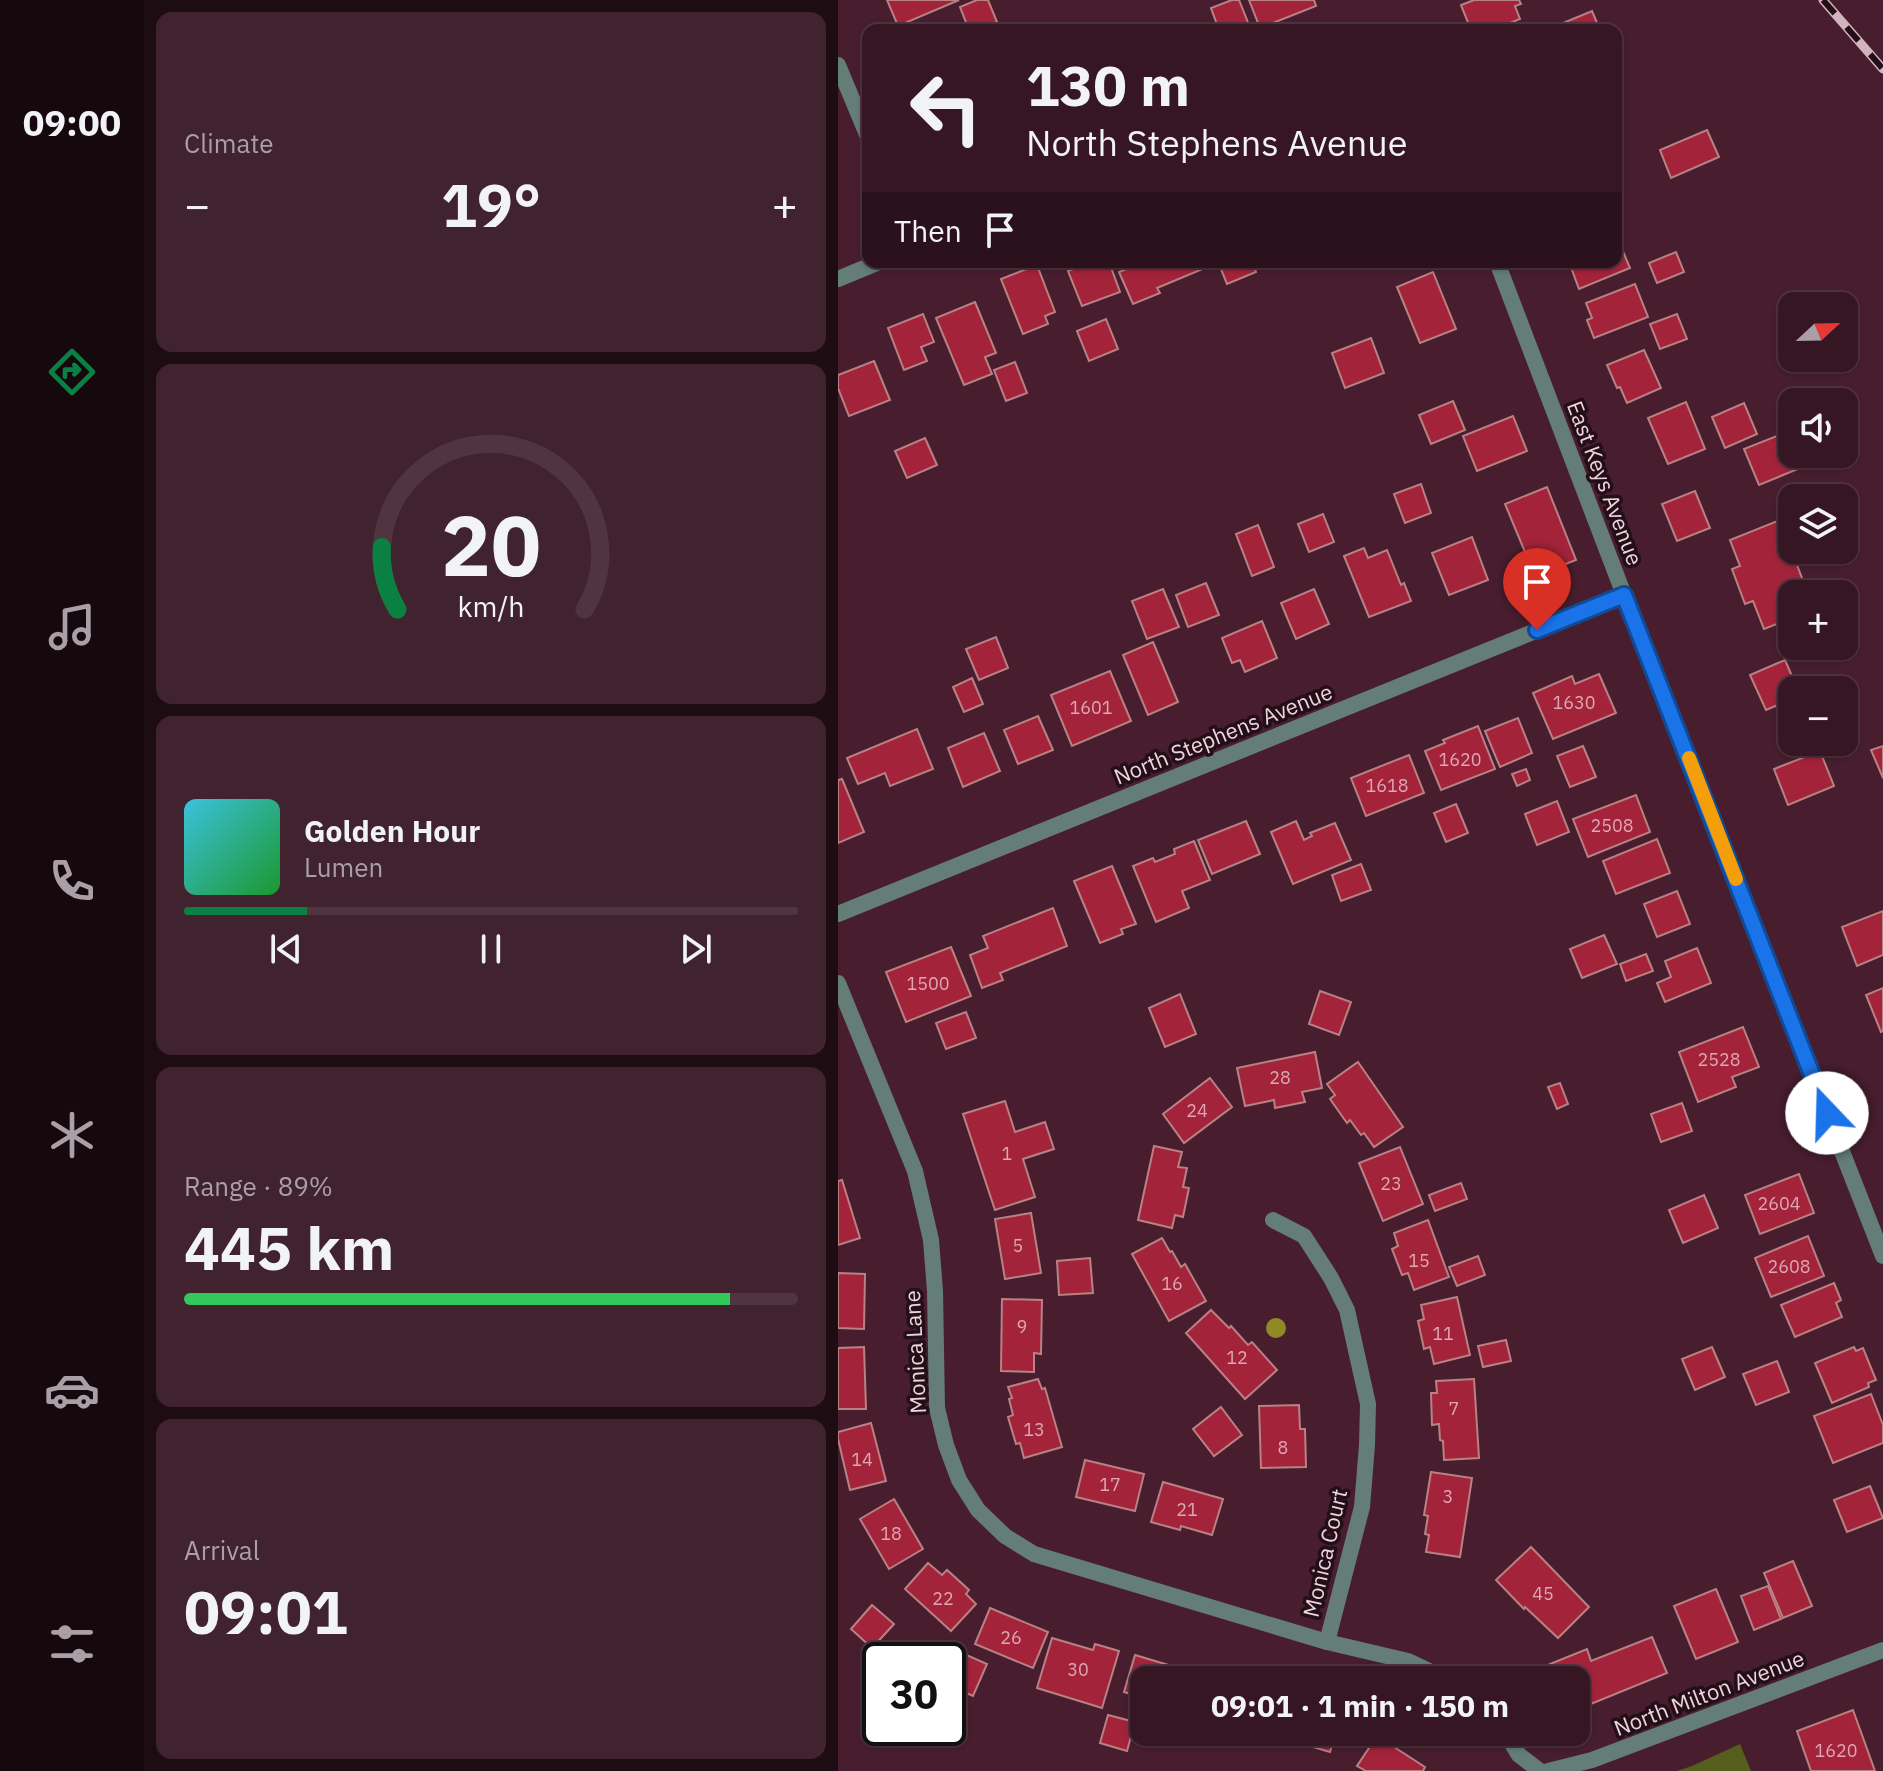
<!DOCTYPE html>
<html lang="en">
<head>
<meta charset="utf-8">
<style>
	body { margin:0; font-family:"IBM Plex Sans",sans-serif; background:#412330; color:#f1f3f6; height:100vh; display:flex; flex-direction:column; font-size:30px; white-space:nowrap }
	* { box-sizing:border-box; margin:0 }
	p { font-size:26px; color:#aa9fa6 }
	.icon { flex:none; width:44px; height:44px; fill:none; stroke:currentColor; stroke-width:2; stroke-linecap:round; stroke-linejoin:round }
	.map { position:relative; flex:1; overflow:hidden }
	.sheet { display:flex; flex-direction:column; gap:12px; padding:12px; background:#1e0c13; width:694px }
	.sheet>* { flex:none }
	.hud { position:absolute; left:24px; top:24px; width:760px; height:244px; border-radius:16px; box-shadow:0 2px 6px #0004,0 0 0 2px #503541; background:#361623; color:#f1f3f6; overflow:hidden }
	.needle { width:52px; rotate:68deg }
	.fabs { position:absolute; left:940px; top:292px; display:grid; gap:16px }
	.fabs a { display:grid; place-items:center; width:80px; height:80px; border-radius:16px; background:#361623; box-shadow:0 2px 6px #0004,0 0 0 2px #503541; font-size:40px }
	.speed { position:absolute; left:24px; top:1642px; display:flex; gap:16px; font-size:40px; font-weight:700; text-align:center }
	.speed>* { display:grid; place-content:center; width:104px; height:104px; border-radius:50%; background:#361623; box-shadow:0 2px 6px #0004,0 0 0 2px #503541; line-height:1 }
	.speed .limit { border:4px solid #111; border-radius:12px; background:#fff; color:#111 }
	.pin { position:absolute; display:grid; place-items:center; width:68px; height:68px; color:#fff; margin:-82px -34px; border-radius:50% 50% 50% 0; rotate:-45deg; box-shadow:0 0 8px #0007 }
	.pin .icon { rotate:45deg }
	.me { position:absolute; width:88px; margin:-44px; rotate:339deg; stroke-linejoin:round; filter:drop-shadow(0 0 6px #0008) }
	.turn { display:flex; align-items:center; gap:28px; height:168px; padding:0 32px; font-size:36px }
	.turn .icon { width:104px; height:104px; stroke-width:2.5 }
	.turn b { display:block; font-size:56px; line-height:68px }
	.then { display:flex; align-items:center; height:76px; padding:0 32px; background:#0003; gap:16px; font-size:30px }
	.big { font-size:60px; font-weight:700; line-height:1.1 }
	.sheet .card { flex:1; display:flex; flex-direction:column; justify-content:center; gap:12px; min-width:0; padding:0 28px; border-radius:16px; background:#412330 }
	.sheet .dial { align-items:center; gap:0 }
	.dial svg { height:208px; overflow:visible; fill:none; stroke:#503541; stroke-width:7; stroke-linecap:round; text-anchor:middle }
	.dial text { fill:#f1f3f6; stroke:none }
	.song { display:flex; align-items:center; gap:24px }
	.cover { width:96px; height:96px; border-radius:12px; background:linear-gradient(135deg,hsl(190 70% 55%),hsl(130 70% 35%)) }
	.played { height:8px; border-radius:4px; background:linear-gradient(90deg,#0b8043 20%,#503541 20%) }
	.keys { display:flex; justify-content:space-around; direction:ltr }
	.heat { display:flex; justify-content:space-between; align-items:center; font-size:44px; direction:ltr }
	.charge { height:12px; border-radius:6px; background:linear-gradient(90deg,#34c759 89%,#503541 0) }
	.trip { position:absolute; left:292px; top:1666px; width:460px; height:80px; border-radius:16px; background:#361623; box-shadow:0 2px 6px #0004,0 0 0 2px #503541; font-weight:700; line-height:80px; text-align:center }
	main { display:flex; flex:1; min-height:0 }
	.menu { display:flex; flex-direction:column; width:144px; justify-content:space-around; align-items:center; background:#16090e; color:#aa9fa6 }
	.menu .icon { width:56px; height:56px }
	.menu .selected { color:#0b8043 }
	.menu b { font-size:36px; color:#f1f3f6 }
	.map>svg:first-child { display:block }
	.green { fill:#565e1d }
	.building { fill:#a3233b; stroke:#b88284; stroke-width:2 }
	.lines { fill:none; stroke-linecap:round; stroke-linejoin:round }
	.minor { stroke:#647d76; stroke-width:16 }
	.rail-casing { stroke:#d2b3be; stroke-width:9 }
	.rail { stroke:#220f17; stroke-width:6; stroke-dasharray:18; stroke-linecap:butt }
	.tree { fill:#918925 }
	.route-casing { stroke:#114b97; stroke-width:20 }
	.route { stroke:#1a73e8; stroke-width:14 }
	.slow { stroke:#f59e0b; stroke-width:14 }
	.labels { text-anchor:middle; stroke-width:7; stroke-linejoin:round; paint-order:stroke }
	.number-label { font-size:18px; fill:#dda7b4 }
	.street-label { font-size:22px; fill:#f0d3dd; stroke:#220f17 }
</style>
</head>
<body>
<main>
<nav class="menu">
<b>09:00</b>
<svg class="icon selected" aria-label="directions" viewBox="0 0 24 24"><path d="M12 3l9 9-9 9-9-9zM9 14v-3h6M13 9l2 2-2 2"/></svg>
<svg class="icon" aria-label="music" viewBox="0 0 24 24"><path d="M9 18V5l10-2v13"/><circle cx="6" cy="18" r="3"/><circle cx="16" cy="16" r="3"/></svg>
<svg class="icon" aria-label="phone" viewBox="0 0 24 24"><path d="M5 4h4l2 5-3 2q2 4 5 5l2-3 5 2v4C11 20 4 13 5 4z"/></svg>
<svg class="icon" aria-label="climate" viewBox="0 0 24 24"><path d="M12 3v18M4 7l16 10M4 17L20 7"/></svg>
<svg class="icon" aria-label="car" viewBox="0 0 24 24"><path d="M5 17H2v-5l4-1 3-4h7l3 4 3 1v5h-3M9 17h6M6 11h13"/><circle cx="7" cy="17" r="2"/><circle cx="17" cy="17" r="2"/></svg>
<svg class="icon" aria-label="filters" viewBox="0 0 24 24"><path d="M4 7h16M4 17h16"/><circle cx="9" cy="7" r="2"/><circle cx="15" cy="17" r="2"/></svg>
</nav>
<section class="sheet">
<div class="card"><p>Climate</p>
<div class="heat"><a>−</a><b class="big">19°</b><a>+</a></div>
</div>
<div class="card dial"><svg viewBox="0 0 100 80">
<path d="M14 69A42 42 0 1 1 86 69"/>
<path d="M14 69A42 42 0 0 1 8 45" stroke="#0b8043"/>
<text x="50" y="56" font-size="32" font-weight="700">20</text>
<text x="50" y="72" font-size="11">km/h</text>
</svg></div>
<div class="card">
<div class="song"><i class="cover"></i><div><b>Golden Hour</b><p>Lumen</p></div></div>
<div class="played"></div>
<div class="keys"><svg class="icon" aria-label="previous" viewBox="0 0 24 24"><path d="M18 5L8 12l10 7zM5 5v14"/></svg><svg class="icon" aria-label="pause" viewBox="0 0 24 24"><path d="M8 5v14M16 5v14"/></svg><svg class="icon" aria-label="next" viewBox="0 0 24 24"><path d="M6 5l10 7-10 7zM19 5v14"/></svg></div>
</div>
<div class="card"><p>Range · 89%</p><b class="big">445 km</b><div class="charge"></div></div>
<div class="card"><p>Arrival</p><b class="big">09:01</b></div>
</section>
<div class="map">
<svg width="1045" height="1771" viewBox="0 0 1045 1771">
	<rect width="100%" height="100%" fill="#481e2f"/>
	<polygon class="green" points="902,1744 913,1771 839,1771 854,1766"/>
	<g class="building">
		<polygon points="49,0 121,0 60,26"/>
		<polygon points="139,0 150,0 159,22 138,30 131,30 122,7"/>
		<polygon points="394,0 401,0 413,30 381,30 373,8"/>
		<polygon points="411,0 476,0 478,6 422,28"/>
		<polygon points="636,0 681,0 683,4 677,6 682,19 655,30 633,30 623,5"/>
		<polygon points="754,11 762,30 728,30 725,23"/>
		<polygon points="869,130 881,157 833,178 822,150"/>
		<polygon points="778,235 792,268 741,289 731,262 778,262"/>
		<polygon points="838,252 846,272 819,283 811,263"/>
		<polygon points="246,262 271,262 282,292 244,306 230,271 243,266 242,264"/>
		<polygon points="306,262 364,262 367,268 319,288 322,293 295,304 281,272"/>
		<polygon points="380,262 414,262 418,272 389,284"/>
		<polygon points="199,265 217,312 207,316 210,324 185,334 163,279"/>
		<polygon points="595,272 618,329 582,343 559,287"/>
		<polygon points="797,284 810,317 756,338 749,320 754,318 748,303"/>
		<polygon points="137,302 158,353 147,357 154,374 126,385 98,318"/>
		<polygon points="85,314 96,342 83,347 89,361 66,370 50,328"/>
		<polygon points="839,314 849,339 822,349 812,324"/>
		<polygon points="268,319 280,349 251,361 239,331"/>
		<polygon points="533,338 546,373 507,388 494,353"/>
		<polygon points="806,350 823,388 789,403 782,387 779,388 769,365"/>
		<polygon points="36,361 52,400 11,416 0,388 0,375"/>
		<polygon points="177,362 189,393 168,401 156,370"/>
		<polygon points="615,401 627,430 593,444 581,415"/>
		<polygon points="848,402 867,449 830,464 810,418"/>
		<polygon points="906,403 919,434 887,448 874,417"/>
		<polygon points="675,416 689,451 639,471 625,436"/>
		<polygon points="954,430 954,454 996,454 921,485 906,449"/>
		<polygon points="87,438 99,465 69,478 57,451"/>
		<polygon points="583,484 593,513 567,523 556,494"/>
		<polygon points="709,487 738,560 697,576 667,504"/>
		<polygon points="857,491 872,528 839,541 824,504"/>
		<polygon points="485,514 496,542 471,552 460,524"/>
		<polygon points="942,520 970,594 954,594 954,618 926,629 915,601 907,604 894,569 902,566 892,540"/>
		<polygon points="420,525 436,567 414,576 398,534"/>
		<polygon points="634,537 650,580 611,595 594,553"/>
		<polygon points="526,548 530,558 549,550 563,585 566,583 573,601 531,617 506,556"/>
		<polygon points="368,583 381,615 350,627 338,595"/>
		<polygon points="325,589 341,627 309,639 294,601"/>
		<polygon points="476,589 491,624 458,639 443,603"/>
		<polygon points="424,621 439,658 407,672 402,660 394,663 384,638"/>
		<polygon points="158,637 170,668 141,680 128,649"/>
		<polygon points="315,642 340,702 310,715 285,655"/>
		<polygon points="947,660 960,690 954,690 954,699 928,710 912,675"/>
		<polygon points="272,671 293,721 234,746 213,695"/>
		<polygon points="761,674 778,713 715,739 695,693 734,676 737,684"/>
		<polygon points="134,678 145,704 126,712 115,687"/>
		<polygon points="200,716 215,750 180,764 166,730"/>
		<polygon points="680,718 694,753 662,767 647,731"/>
		<polygon points="640,726 657,769 603,790 587,751 607,743 605,740"/>
		<polygon points="79,729 95,769 52,786 47,773 20,784 9,758"/>
		<polygon points="146,733 162,771 125,787 110,748"/>
		<polygon points="745,746 758,777 732,787 719,756"/>
		<polygon points="1045,746 1045,778 1033,750"/>
		<polygon points="982,751 996,786 950,805 936,769"/>
		<polygon points="571,755 586,793 528,816 513,778"/>
		<polygon points="688,769 692,780 679,786 674,774"/>
		<polygon points="4,779 26,832 0,843 0,780"/>
		<polygon points="798,795 812,832 750,857 735,819"/>
		<polygon points="719,801 731,832 699,845 687,814"/>
		<polygon points="618,804 630,833 608,842 596,813"/>
		<polygon points="408,821 422,854 374,874 360,840"/>
		<polygon points="458,821 466,840 474,836 472,833 497,823 513,860 455,884 433,832"/>
		<polygon points="819,839 832,873 778,894 765,861"/>
		<polygon points="356,841 372,880 344,891 351,908 318,922 295,866 315,858 317,862 337,854 336,849"/>
		<polygon points="523,864 533,890 503,901 494,875"/>
		<polygon points="274,866 298,924 283,929 285,934 262,943 236,881"/>
		<polygon points="839,891 852,924 819,937 806,904"/>
		<polygon points="215,908 229,946 162,973 165,980 144,988 132,955 150,948 145,936"/>
		<polygon points="1045,911 1045,955 1019,966 1004,927"/>
		<polygon points="766,935 779,964 744,978 732,949"/>
		<polygon points="113,947 133,996 68,1022 48,972"/>
		<polygon points="859,948 873,983 827,1002 819,983 833,977 827,961"/>
		<polygon points="808,954 815,971 788,981 782,964"/>
		<polygon points="1045,988 1045,1031 1043,1032 1028,995"/>
		<polygon points="482,991 513,1002 501,1035 471,1024"/>
		<polygon points="342,994 358,1034 327,1047 311,1008"/>
		<polygon points="128,1012 138,1038 108,1049 98,1023"/>
		<polygon points="905,1027 921,1067 894,1077 898,1087 860,1102 841,1052"/>
		<polygon points="477,1052 484,1088 464,1092 467,1102 437,1108 436,1100 407,1106 399,1068"/>
		<polygon points="520,1062 565,1127 536,1147 526,1133 523,1135 512,1120 509,1123 492,1099 497,1095 489,1084"/>
		<polygon points="372,1078 394,1107 346,1143 325,1114"/>
		<polygon points="722,1083 730,1104 719,1109 710,1087"/>
		<polygon points="167,1101 177,1132 207,1122 216,1149 185,1159 197,1197 157,1210 125,1114"/>
		<polygon points="844,1103 854,1131 823,1142 813,1114"/>
		<polygon points="316,1146 344,1152 340,1167 349,1168 345,1187 351,1188 345,1217 337,1215 334,1228 300,1220"/>
		<polygon points="562,1147 585,1204 545,1221 521,1163"/>
		<polygon points="961,1174 976,1213 922,1234 907,1195"/>
		<polygon points="4,1180 22,1238 0,1245 0,1181"/>
		<polygon points="623,1183 629,1199 597,1211 591,1195"/>
		<polygon points="866,1195 880,1228 845,1243 831,1210"/>
		<polygon points="193,1213 203,1273 167,1279 157,1219"/>
		<polygon points="590,1220 611,1277 576,1290 570,1273 564,1275 554,1249 560,1246 556,1233"/>
		<polygon points="970,1236 986,1276 933,1297 917,1258"/>
		<polygon points="324,1238 332,1252 334,1251 343,1267 347,1264 368,1301 331,1321 294,1254"/>
		<polygon points="640,1256 647,1275 619,1286 611,1267"/>
		<polygon points="252,1258 255,1293 221,1295 219,1261"/>
		<polygon points="0,1273 27,1274 26,1329 0,1328"/>
		<polygon points="996,1283 1003,1300 998,1303 1004,1317 957,1337 943,1305"/>
		<polygon points="619,1297 632,1355 596,1364 592,1347 586,1349 580,1321 586,1319 583,1305"/>
		<polygon points="164,1299 204,1300 203,1354 196,1353 196,1372 163,1371"/>
		<polygon points="373,1310 391,1328 393,1326 410,1345 414,1342 439,1370 407,1399 348,1333"/>
		<polygon points="668,1340 673,1361 645,1367 640,1346"/>
		<polygon points="26,1347 28,1409 0,1409 0,1348"/>
		<polygon points="874,1347 887,1377 857,1390 844,1359"/>
		<polygon points="1016,1347 1018,1351 1025,1348 1038,1380 1030,1383 1031,1387 994,1403 977,1363"/>
		<polygon points="939,1361 951,1392 918,1405 905,1374"/>
		<polygon points="200,1379 204,1389 207,1388 224,1447 186,1458 182,1443 178,1444 170,1417 175,1415 171,1399 174,1398 170,1387"/>
		<polygon points="636,1379 641,1458 606,1460 605,1441 602,1440 601,1424 594,1425 593,1393 599,1393 598,1381"/>
		<polygon points="1033,1394 1045,1425 1045,1443 995,1463 976,1416"/>
		<polygon points="461,1405 462,1429 467,1429 468,1467 423,1468 421,1406"/>
		<polygon points="383,1407 404,1435 376,1456 355,1429"/>
		<polygon points="33,1423 48,1481 12,1490 0,1439 0,1432"/>
		<polygon points="247,1460 306,1474 297,1511 238,1497"/>
		<polygon points="593,1472 634,1478 622,1557 588,1552 591,1535 587,1534 590,1516 586,1515"/>
		<polygon points="325,1482 385,1499 374,1535 343,1526 342,1530 313,1522"/>
		<polygon points="1032,1486 1045,1518 1009,1532 996,1500"/>
		<polygon points="56,1499 85,1549 51,1569 22,1519"/>
		<polygon points="693,1547 751,1607 720,1638 687,1607 686,1609 658,1580"/>
		<polygon points="955,1561 974,1606 945,1618 926,1573"/>
		<polygon points="90,1563 104,1575 109,1570 131,1590 128,1594 138,1604 113,1631 67,1589"/>
		<polygon points="930,1586 943,1619 916,1630 903,1596"/>
		<polygon points="878,1589 900,1642 858,1659 836,1606"/>
		<polygon points="34,1605 56,1624 34,1648 13,1629"/>
		<polygon points="152,1608 210,1632 195,1668 137,1644"/>
		<polygon points="814,1637 829,1673 738,1710 738,1680 719,1680 712,1664 749,1649 753,1661"/>
		<polygon points="214,1638 255,1650 257,1644 281,1651 264,1708 199,1688"/>
		<polygon points="117,1650 149,1664 135,1696 110,1685 110,1666"/>
		<polygon points="297,1655 354,1672 352,1680 306,1680 306,1698 286,1692"/>
		<polygon points="1015,1710 1037,1771 973,1771 959,1731"/>
		<polygon points="270,1715 297,1722 289,1751 262,1743"/>
		<polygon points="435,1732 498,1732 492,1752 434,1735"/>
		<polygon points="539,1736 587,1767 585,1771 528,1771 519,1766"/>
	</g>
	<g class="lines">
		<g class="minor">
			<polyline points="0,65 30,137"/>
			<polyline points="659,262 786,595 1045,1256"/>
			<polyline points="0,279 41,262"/>
			<polyline points="0,914 786,595"/>
			<polyline points="0,983 77,1171 93,1240 97,1291 99,1408 108,1445 121,1480 140,1510 167,1536 196,1554 489,1642 570,1661 610,1680"/>
			<polyline points="435,1220 466,1236 493,1278 509,1310 530,1404 529,1445 524,1507 489,1642"/>
			<polyline points="667,1732 681,1755 702,1771"/>
			<polyline points="710,1771 754,1760 1045,1650"/>
		</g>
		<g class="rail-casing">
			<polyline id="rail" points="985,0 1045,69"/>
		</g>
		<use href="#rail" class="rail"/>
	</g>
	<circle class="tree" cx="438" cy="1328" r="10"/>
	<g class="lines">
		<g class="route-casing">
			<polyline id="route" points="699,630 786,595 989,1113"/>
		</g>
		<use href="#route" class="route"/>
		<polyline class="slow" points="851,758 898,879"/>
	</g>
	<g class="labels">
		<g class="number-label">
			<text x="736" y="709">1630</text>
			<text x="253" y="714">1601</text>
			<text x="622" y="766">1620</text>
			<text x="549" y="792">1618</text>
			<text x="774" y="832">2508</text>
			<text x="90" y="990">1500</text>
			<text x="881" y="1066">2528</text>
			<text x="442" y="1084">28</text>
			<text x="359" y="1117">24</text>
			<text x="169" y="1160">1</text>
			<text x="553" y="1190">23</text>
			<text x="941" y="1210">2604</text>
			<text x="180" y="1252">5</text>
			<text x="581" y="1267">15</text>
			<text x="951" y="1273">2608</text>
			<text x="334" y="1290">16</text>
			<text x="184" y="1333">9</text>
			<text x="605" y="1340">11</text>
			<text x="399" y="1364">12</text>
			<text x="616" y="1415">7</text>
			<text x="196" y="1436">13</text>
			<text x="445" y="1454">8</text>
			<text x="24" y="1466">14</text>
			<text x="272" y="1491">17</text>
			<text x="610" y="1503">3</text>
			<text x="349" y="1516">21</text>
			<text x="53" y="1540">18</text>
			<text x="705" y="1600">45</text>
			<text x="105" y="1605">22</text>
			<text x="173" y="1644">26</text>
			<text x="240" y="1676">30</text>
			<text x="998" y="1757">1620</text>
		</g>
		<g class="street-label">
			<text transform="translate(767 483) rotate(69)" y="8">East Keys Avenue</text>
			<text transform="translate(385 734) rotate(-22)" y="8">North Stephens Avenue</text>
			<text transform="translate(77 1352) rotate(-93)" y="8">Monica Lane</text>
			<text transform="translate(487 1553) rotate(-77)" y="8">Monica Court</text>
			<text transform="translate(871 1693) rotate(-21)" y="8">North Milton Avenue</text>
		</g>
	</g>
</svg>
<div class="fabs">
<a><svg class="needle" viewBox="-14 -14 28 28"><path d="M0-13l5 13h-10z" fill="#e53935"/><path d="M0 13l5-13h-10z" fill="#aa9fa6"/></svg></a>
<a><svg class="icon" aria-label="sound" viewBox="0 0 24 24"><path d="M4 9h4l5-4v14l-5-4H4zM17 9q2 3 0 6"/></svg></a>
<a><svg class="icon" aria-label="layers" viewBox="0 0 24 24"><path d="M12 4l9 5-9 5-9-5zM3 14l9 5 9-5"/></svg></a>
<a>+</a>
<a>−</a>
</div>
<div class="speed"><div class="limit">30</div></div>
<div class="pin" style="left:699px;top:630px;background:#d93025"><svg class="icon" aria-label="arrive" viewBox="0 0 24 24"><path d="M6 21V4h12l-3 4 3 4H6"/></svg></div>
<svg class="me" style="left:989px;top:1113px" viewBox="-20 -20 40 40"><circle r="19" fill="#fff"/><path d="M0-13L10 11 0 6-10 11z" fill="#1a73e8"/></svg>
<div class="trip">09:01 · 1 min · 150 m</div>
<div class="hud">
<div class="turn"><svg class="icon" aria-label="left" viewBox="0 0 24 24"><path d="M17 20v-9H6M10 6l-5 5 5 5"/></svg><div><b>130 m</b>North Stephens Avenue</div></div>
<div class="then">Then<svg class="icon" aria-label="arrive" viewBox="0 0 24 24"><path d="M6 21V4h12l-3 4 3 4H6"/></svg></div>
</div>
</div>
</main>
</body>
</html>
